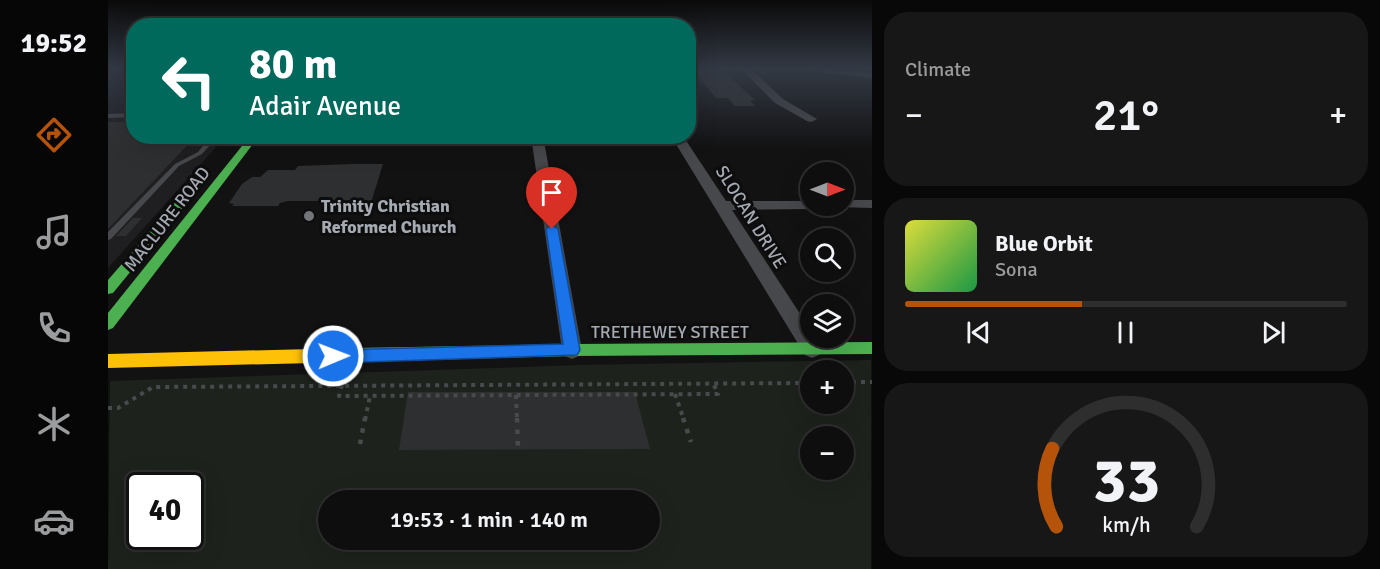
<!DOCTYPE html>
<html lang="en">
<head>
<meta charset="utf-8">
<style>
	body { margin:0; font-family:Signika,sans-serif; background:#171717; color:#f1f3f6; height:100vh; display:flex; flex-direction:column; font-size:22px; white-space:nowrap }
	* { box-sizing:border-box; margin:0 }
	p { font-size:20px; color:#9b9c9e }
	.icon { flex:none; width:33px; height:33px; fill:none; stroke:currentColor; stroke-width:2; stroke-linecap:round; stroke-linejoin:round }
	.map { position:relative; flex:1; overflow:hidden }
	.sheet { display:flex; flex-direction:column; gap:12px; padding:12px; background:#080808; width:508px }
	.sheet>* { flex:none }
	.guide { position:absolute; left:18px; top:18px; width:570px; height:126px; border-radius:24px; box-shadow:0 6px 24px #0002,0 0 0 2px #2e2e2e; background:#00695c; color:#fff; overflow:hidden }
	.needle { width:39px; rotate:90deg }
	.buttons { position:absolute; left:692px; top:162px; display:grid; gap:12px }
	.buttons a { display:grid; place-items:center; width:54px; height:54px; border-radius:50%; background:#0e0e0e; box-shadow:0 6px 24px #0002,0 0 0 2px #2e2e2e; font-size:30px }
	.speed { position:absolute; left:18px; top:472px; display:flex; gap:12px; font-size:30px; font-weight:700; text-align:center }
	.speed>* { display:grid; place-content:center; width:78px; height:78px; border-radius:50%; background:#0e0e0e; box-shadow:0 6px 24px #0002,0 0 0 2px #2e2e2e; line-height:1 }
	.speed .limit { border:3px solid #111; border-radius:9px; background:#fff; color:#111 }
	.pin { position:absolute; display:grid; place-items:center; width:51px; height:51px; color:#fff; margin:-62px -26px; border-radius:50% 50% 50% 0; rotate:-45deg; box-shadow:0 0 6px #0007 }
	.pin .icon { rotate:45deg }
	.me { position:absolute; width:66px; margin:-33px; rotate:89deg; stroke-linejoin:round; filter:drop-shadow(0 0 4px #0008) }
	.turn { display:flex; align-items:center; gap:21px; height:126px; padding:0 24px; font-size:27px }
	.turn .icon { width:78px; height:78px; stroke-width:2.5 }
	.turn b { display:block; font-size:42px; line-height:51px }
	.big { font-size:45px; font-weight:600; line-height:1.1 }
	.sheet .card { flex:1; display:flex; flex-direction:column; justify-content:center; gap:9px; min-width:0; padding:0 21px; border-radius:24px; background:#171717 }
	.sheet .dial { align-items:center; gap:0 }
	.dial svg { height:156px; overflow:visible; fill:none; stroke:#2e2e2e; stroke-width:7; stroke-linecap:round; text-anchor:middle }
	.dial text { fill:#f1f3f6; stroke:none }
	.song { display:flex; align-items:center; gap:18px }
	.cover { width:72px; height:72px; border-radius:9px; background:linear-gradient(135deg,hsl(60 70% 55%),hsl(140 70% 35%)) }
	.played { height:6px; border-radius:3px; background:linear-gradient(90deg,#b45309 40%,#2e2e2e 40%) }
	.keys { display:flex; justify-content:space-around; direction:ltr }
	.heat { display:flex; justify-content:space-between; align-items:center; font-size:33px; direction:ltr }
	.trip { position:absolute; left:210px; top:490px; width:342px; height:60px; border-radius:30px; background:#0e0e0e; box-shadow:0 6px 24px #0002,0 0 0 2px #2e2e2e; font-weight:600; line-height:60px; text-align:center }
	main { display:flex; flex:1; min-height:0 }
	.tab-bar { display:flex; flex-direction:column; width:108px; justify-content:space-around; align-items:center; background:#060606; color:#9b9c9e }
	.tab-bar .icon { width:42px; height:42px }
	.tab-bar .selected { color:#b45309 }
	.tab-bar b { font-size:27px; color:#f1f3f6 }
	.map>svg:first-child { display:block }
	.built { fill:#1f1f21 }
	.green { fill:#1d221d; fill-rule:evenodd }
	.building { fill:#2e2f30 }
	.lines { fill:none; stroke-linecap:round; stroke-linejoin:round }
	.path-far1 { stroke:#484a4c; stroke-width:4; stroke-dasharray:4 5; stroke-linecap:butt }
	.path { stroke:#484a4c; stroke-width:4.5; stroke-dasharray:4.5 7; stroke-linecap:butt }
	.lane { fill:#47484b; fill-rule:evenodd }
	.street { fill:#47484b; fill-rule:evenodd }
	.fast { fill:#4caf50; fill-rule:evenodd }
	.slow { fill:#ffc107; fill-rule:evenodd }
	.route { fill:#1a73e8; stroke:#114b97; stroke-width:1.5 }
	.poi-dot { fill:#72757a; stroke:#0d0d0e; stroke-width:2 }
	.labels { text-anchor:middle; stroke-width:6; stroke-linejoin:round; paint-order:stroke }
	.poi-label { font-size:18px; font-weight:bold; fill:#a5aab2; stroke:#0d0d0e; text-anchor:start }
	.street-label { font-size:18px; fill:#a5aab2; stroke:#0d0d0e }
</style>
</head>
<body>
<main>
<nav class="tab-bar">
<b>19:52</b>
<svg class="icon selected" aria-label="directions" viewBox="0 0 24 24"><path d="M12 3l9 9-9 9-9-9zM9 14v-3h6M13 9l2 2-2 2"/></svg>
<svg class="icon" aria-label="music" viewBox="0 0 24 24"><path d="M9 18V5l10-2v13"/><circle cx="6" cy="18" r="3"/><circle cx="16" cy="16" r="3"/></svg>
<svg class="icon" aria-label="phone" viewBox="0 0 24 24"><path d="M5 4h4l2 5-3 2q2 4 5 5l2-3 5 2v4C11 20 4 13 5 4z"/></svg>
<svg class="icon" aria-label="climate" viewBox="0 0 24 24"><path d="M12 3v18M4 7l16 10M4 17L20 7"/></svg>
<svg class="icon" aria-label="car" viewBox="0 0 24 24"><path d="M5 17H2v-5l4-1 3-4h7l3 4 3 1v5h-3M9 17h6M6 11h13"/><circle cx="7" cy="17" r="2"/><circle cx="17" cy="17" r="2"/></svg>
</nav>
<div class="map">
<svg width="764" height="569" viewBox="0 0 764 569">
	<rect width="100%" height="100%" fill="#121213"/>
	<polygon class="built" points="0,69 25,69 26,136 117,137 0,268"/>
	<path class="green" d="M763 360V569H0L2 381 472 365ZM702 370H735V404H702ZM702 436H735V470H702ZM32 486H82V537H32ZM220 501H542V540H220Z"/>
	<g class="building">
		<polygon points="594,69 613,69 647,100 642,100 647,106 627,106 620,98 608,98 586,71 595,71"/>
		<polygon points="0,122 26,122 26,136 88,136 0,229"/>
		<polygon points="244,164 275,164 261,209 230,209 233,201 180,201 172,203 170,206 124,206 126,204 121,203 134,184 144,177 152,177 160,170 187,170 190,166"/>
		<polygon points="25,218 34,218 18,236 8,236"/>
		<polygon points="300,392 527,392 542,449 291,450"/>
	</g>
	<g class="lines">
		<g class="path-far1">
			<polyline points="735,382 764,382"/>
			<polyline points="234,385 231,396 610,394 605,383"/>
			<polyline points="567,394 576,420"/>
			<polyline points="408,395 409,420"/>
			<polyline points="0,408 10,408 45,387 702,383"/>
			<polyline points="257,420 262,396"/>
		</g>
		<g class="path">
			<polyline points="409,418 410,449"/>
			<polyline points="575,418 583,442"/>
			<polyline points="252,444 257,418"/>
		</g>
		<g class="lane">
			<polygon points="26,113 26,117 0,118 0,114"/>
			<polygon points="103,136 110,136 94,154 71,166 3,239 0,240 0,232 67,164 90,152"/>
		</g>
		<g class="street">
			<polygon points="633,69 643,69 675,99 709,119 703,122 699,121 667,103"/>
			<polygon points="706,69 764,72 764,78 710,72"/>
			<polygon points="423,136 435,136 474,350 471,356 464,359 457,356 454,350"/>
			<polygon points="563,136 575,136 618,201 702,201 702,206 709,206 702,209 624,210 702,329 702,338 708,338 714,349 711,355 704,358 697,355"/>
			<polygon points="735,200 764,200 764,208 730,207 729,206 735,206"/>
		</g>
		<g class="fast">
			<polygon points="142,136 151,136 5,328 0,330 0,313"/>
			<polygon points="88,182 92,183 92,187 5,293 0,294 0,280 84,183"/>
			<polygon points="764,342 764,354 464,356 244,362 238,360 236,355 238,350 244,348 464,344"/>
		</g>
		<polygon class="slow" points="244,348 250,350 252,355 250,360 244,362 0,368 0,354"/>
	</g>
	<linearGradient id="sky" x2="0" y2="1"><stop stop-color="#0a0a0a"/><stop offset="0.46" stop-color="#333944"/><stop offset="1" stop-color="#333944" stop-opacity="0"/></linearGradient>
	<rect width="764" height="149" fill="url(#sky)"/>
	<polygon class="route" points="444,225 450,229 472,350 469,355 225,363 219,361 217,356 219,352 225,350 455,344 438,229"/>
	<circle class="poi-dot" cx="201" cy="216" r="6"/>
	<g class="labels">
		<g class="poi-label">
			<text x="213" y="212">Trinity Christian<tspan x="213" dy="21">Reformed Church</tspan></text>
		</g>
		<g class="street-label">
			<text transform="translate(643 217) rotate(58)" y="6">SLOCAN DRIVE</text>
			<text transform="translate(59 219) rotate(-52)" y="6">MACLURE ROAD</text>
			<text x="562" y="338">TRETHEWEY STREET</text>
		</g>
	</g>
</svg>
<div class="buttons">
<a><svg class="needle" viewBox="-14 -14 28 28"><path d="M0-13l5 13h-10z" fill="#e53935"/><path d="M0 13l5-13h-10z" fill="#9b9c9e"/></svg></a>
<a><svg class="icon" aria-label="search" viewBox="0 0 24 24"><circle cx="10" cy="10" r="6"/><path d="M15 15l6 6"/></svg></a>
<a><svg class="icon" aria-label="layers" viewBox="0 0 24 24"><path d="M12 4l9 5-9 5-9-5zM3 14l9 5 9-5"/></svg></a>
<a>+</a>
<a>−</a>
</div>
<div class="speed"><div class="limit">40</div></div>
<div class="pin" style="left:444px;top:229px;background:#d93025"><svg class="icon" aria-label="arrive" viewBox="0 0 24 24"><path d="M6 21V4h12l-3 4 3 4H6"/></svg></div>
<svg class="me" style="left:225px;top:356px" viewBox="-20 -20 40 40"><circle r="17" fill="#1a73e8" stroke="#fff" stroke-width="3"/><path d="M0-11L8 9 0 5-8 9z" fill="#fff"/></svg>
<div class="trip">19:53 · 1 min · 140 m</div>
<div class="guide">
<div class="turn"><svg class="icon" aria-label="left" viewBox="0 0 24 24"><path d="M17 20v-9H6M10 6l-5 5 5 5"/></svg><div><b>80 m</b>Adair Avenue</div></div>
</div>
</div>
<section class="sheet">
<div class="card"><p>Climate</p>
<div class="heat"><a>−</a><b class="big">21°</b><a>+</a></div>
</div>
<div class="card">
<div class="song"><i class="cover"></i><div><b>Blue Orbit</b><p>Sona</p></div></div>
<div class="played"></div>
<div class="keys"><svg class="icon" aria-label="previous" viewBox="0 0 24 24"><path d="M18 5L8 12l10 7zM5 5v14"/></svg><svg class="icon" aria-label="pause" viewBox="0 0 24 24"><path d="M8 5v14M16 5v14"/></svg><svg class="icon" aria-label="next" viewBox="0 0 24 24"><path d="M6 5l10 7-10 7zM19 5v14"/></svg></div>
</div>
<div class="card dial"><svg viewBox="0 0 100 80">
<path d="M14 69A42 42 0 1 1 86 69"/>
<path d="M14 69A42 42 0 0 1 12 29" stroke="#b45309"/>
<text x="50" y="56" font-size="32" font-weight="700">33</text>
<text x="50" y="72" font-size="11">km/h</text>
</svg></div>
</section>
</main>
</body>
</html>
